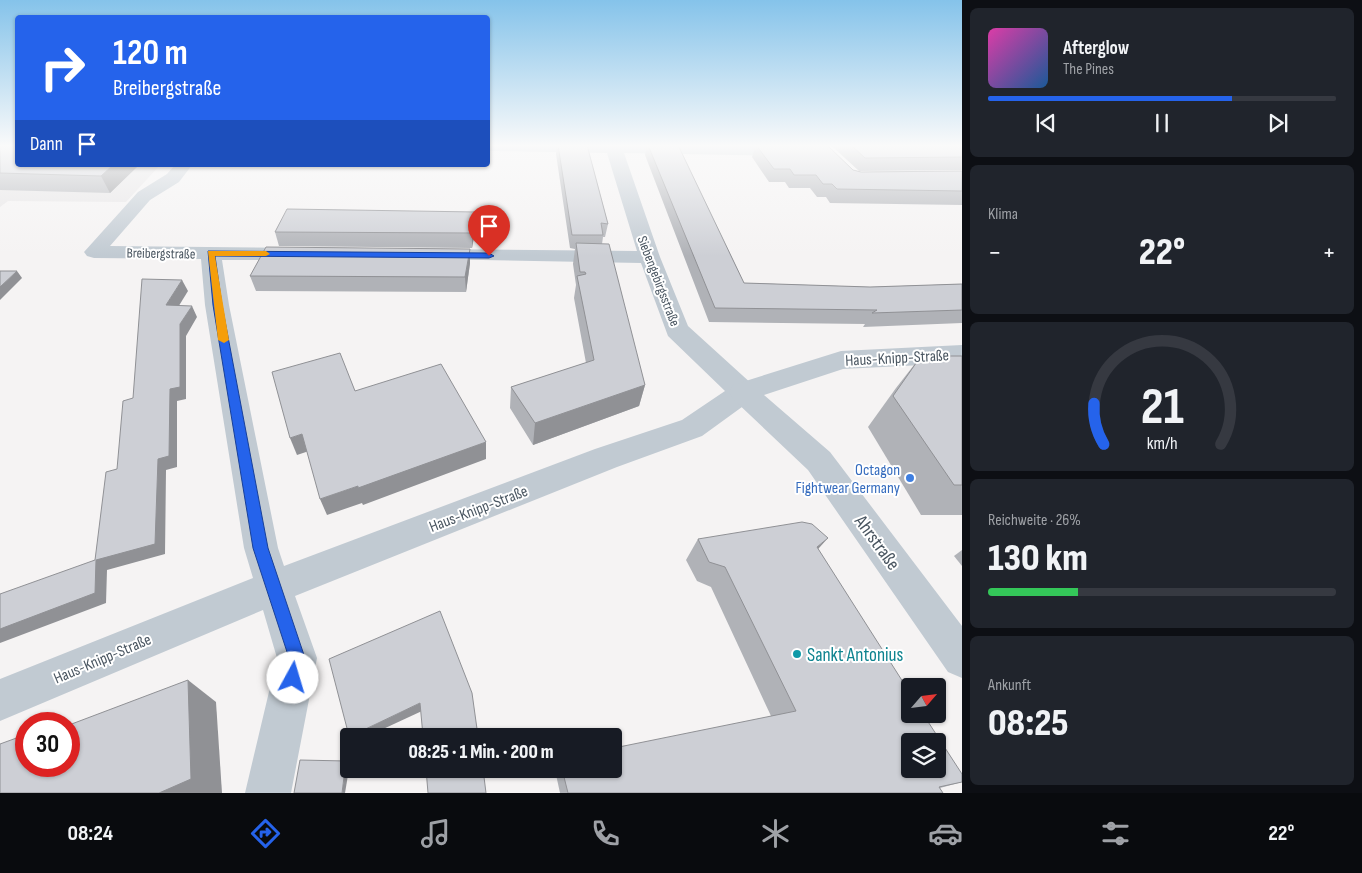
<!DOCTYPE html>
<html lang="de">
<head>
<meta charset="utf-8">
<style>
	body { margin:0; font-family:"Sofia Sans Condensed",sans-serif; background:#20242c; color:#f1f3f6; height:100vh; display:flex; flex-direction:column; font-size:19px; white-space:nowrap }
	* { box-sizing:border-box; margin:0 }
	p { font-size:16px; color:#9ea1a6 }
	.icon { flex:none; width:28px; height:28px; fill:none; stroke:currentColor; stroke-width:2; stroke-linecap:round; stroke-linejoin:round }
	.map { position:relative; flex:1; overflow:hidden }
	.drawer { display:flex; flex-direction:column; gap:8px; padding:8px; background:#0d0f14; width:400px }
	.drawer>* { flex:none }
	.banner { position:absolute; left:15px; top:15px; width:475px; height:152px; border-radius:5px; box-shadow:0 1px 4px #0004; background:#2563eb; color:#fff; overflow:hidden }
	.needle { width:32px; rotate:62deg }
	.tools { position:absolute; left:901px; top:678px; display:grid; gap:10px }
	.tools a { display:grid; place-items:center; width:45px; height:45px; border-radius:5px; background:#171b24; box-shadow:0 1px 4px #0004; font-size:25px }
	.speed { position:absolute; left:15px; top:712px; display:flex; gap:10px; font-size:25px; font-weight:700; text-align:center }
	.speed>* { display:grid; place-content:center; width:65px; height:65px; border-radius:50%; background:#171b24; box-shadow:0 1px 4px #0004; line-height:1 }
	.speed .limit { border:8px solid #d22; background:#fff; color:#111 }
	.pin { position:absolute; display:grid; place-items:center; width:42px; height:42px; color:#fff; margin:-51px -21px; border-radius:50% 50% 50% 0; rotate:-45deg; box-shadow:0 0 5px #0007 }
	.pin .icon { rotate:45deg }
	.me { position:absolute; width:55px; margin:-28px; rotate:6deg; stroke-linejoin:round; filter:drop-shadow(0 0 4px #0008) }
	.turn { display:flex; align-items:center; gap:18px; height:105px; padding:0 15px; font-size:22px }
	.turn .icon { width:65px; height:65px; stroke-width:2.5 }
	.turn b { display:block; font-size:35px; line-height:42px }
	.then { display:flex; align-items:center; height:48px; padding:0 15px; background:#0003; gap:10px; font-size:19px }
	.big { font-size:38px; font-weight:800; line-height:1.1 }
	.drawer .tile { flex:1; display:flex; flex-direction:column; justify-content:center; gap:8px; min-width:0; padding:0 18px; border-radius:8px; background:#20242c }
	.drawer .dial { align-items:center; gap:0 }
	.dial svg { height:130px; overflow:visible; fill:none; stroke:#363941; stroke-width:7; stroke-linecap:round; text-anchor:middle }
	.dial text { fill:#f1f3f6; stroke:none }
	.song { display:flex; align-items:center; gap:15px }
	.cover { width:60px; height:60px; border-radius:8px; background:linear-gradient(135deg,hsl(320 70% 55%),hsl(210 70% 35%)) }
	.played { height:5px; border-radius:2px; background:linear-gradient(90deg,#2563eb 70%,#363941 70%) }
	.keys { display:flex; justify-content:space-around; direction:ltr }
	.heat { display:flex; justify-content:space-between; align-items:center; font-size:28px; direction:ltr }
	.charge { height:8px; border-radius:4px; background:linear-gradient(90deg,#34c759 26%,#363941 0) }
	.trip { position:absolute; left:340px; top:728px; width:282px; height:50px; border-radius:5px; background:#171b24; box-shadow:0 1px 4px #0004; font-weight:800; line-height:50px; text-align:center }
	.tab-bar { display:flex; height:80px; justify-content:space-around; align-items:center; background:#090b0e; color:#9ea1a6 }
	.tab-bar .icon { width:35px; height:35px }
	.tab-bar .active { color:#2563eb }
	.tab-bar b { font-size:22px; color:#f1f3f6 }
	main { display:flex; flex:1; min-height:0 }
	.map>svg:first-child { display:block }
	.education { fill:#e6e4e5 }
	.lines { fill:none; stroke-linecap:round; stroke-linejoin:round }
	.minor { fill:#c1cad2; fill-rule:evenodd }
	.tertiary { fill:#c1cad2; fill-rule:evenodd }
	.wall { fill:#b0b2b7 }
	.shaded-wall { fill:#909195 }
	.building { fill:#cdcfd5; stroke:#909195; fill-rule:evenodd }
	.route { fill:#2563eb; stroke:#184099 }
	.slow { fill:#f59e0b }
	.shop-dot { fill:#3f7fe0; stroke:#fff; stroke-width:2 }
	.culture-dot { fill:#0f9aa8; stroke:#fff; stroke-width:2 }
	.labels { text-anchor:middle; stroke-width:4; stroke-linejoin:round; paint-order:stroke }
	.far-street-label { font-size:14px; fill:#4a5661; stroke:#fff }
	.street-label { font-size:16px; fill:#4a5661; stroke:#fff }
	.shop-label { font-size:16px; fill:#366cbe; stroke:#fff; text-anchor:end }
	.near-street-label { font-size:19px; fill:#4a5661; stroke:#fff }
	.near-culture-label { font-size:19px; fill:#0d838f; stroke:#fff; text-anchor:start }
</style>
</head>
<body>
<main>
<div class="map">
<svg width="962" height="793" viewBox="0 0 962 793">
	<rect width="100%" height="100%" fill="#f5f3f3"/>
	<polygon class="education" points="0,145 17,145 18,165 160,165 126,202 8,201 0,207"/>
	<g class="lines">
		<polygon class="minor" points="488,145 727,145 797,148 799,151 797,154 791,156 624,153 660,257 688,326 753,385 757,392 753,399 702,436 617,467 295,596 317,658 291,793 245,793 277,658 263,610 0,721 0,679 253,578 244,548 205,305 201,259 94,258 87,256 84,252 138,192 167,174 175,165 192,165 179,182 150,200 110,246 300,248 307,250 310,254 307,258 300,260 222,260 229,305 278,548 284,566 595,449 682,420 725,391 668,336 641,263 426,259 423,255 426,251 433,249 637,251 607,153 488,151"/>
		<polygon class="tertiary" points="962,345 962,363 843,369 764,395 830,452 962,626 962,678 948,672 808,470 733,399 729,392 733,385 841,351"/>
	</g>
	<g class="wall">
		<polygon points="557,145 587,145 608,224 605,237 603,237 602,244 645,385 639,406 533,445 510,408 511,387 586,363 574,298 576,285 573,264 575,249 570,248 556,154"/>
		<polygon points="647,145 678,145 744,283 870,287 962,284 962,323 863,327 865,324 709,322 645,155"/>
		<polygon points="756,145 861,172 962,171 962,205 830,203 826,197 817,197 810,188 789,188 785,182 769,182 752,157"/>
		<polygon points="813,145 962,145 962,170 859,171 834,148 828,145"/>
		<polygon points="0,146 18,165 139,165 110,193 0,190"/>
		<polygon points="380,165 471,165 471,166"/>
		<polygon points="476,226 472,248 279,246 275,232"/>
		<polygon points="470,249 470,263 466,292 256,291 250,276"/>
		<polygon points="921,356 962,356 962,515 921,515 868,427 896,388"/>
		<polygon points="698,539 818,549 962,782 940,788 943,793 560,793 555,770 555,769 614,769 771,716 711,587 697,581 686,560"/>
		<polygon points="962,550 962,566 954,556"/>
	</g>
	<g class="shaded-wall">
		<polygon points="113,165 139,165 110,193 101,176"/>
		<polygon points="476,212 476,226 472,248 472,233"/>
		<polygon points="470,249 470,263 466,292 465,277"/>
		<polygon points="17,271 22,278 0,300 0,287"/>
		<polygon points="182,280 188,291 172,317 166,305"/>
		<polygon points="192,306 197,317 186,336 186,399 177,401 177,467 166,470 165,554 107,570 106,603 0,643 0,629 96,560 158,459 170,389 180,324"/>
		<polygon points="645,385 639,406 533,445 535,423"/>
		<polygon points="302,434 309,451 297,455 290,438"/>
		<polygon points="486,442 486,459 363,505 362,503 327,515 320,499"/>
		<polygon points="828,538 810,558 817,547"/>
		<polygon points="188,680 216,702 222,793 159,793"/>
		<polygon points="420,703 422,711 368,736 351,736"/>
		<polygon points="22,736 26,737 26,746 20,743"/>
		<polygon points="346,761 349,763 349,769 345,793 342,793"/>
	</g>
	<g class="building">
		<polygon points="558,145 587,145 608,224 601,223 603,235 572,235"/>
		<polygon points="648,145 678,145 744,283 870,287 962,284 962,310 872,313 877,310 715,308"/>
		<polygon points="756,145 828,146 853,170 861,172 962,171 962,191 837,189 832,184 823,184 816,175 794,175 790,169 774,169"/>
		<polygon points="851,145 962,145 962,157 865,158"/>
		<polygon points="0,146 18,146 18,165 113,165 101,176 0,173"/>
		<polygon points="287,209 476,212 472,233 275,232"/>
		<polygon points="576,243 609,244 645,385 535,423 511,387 594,360 577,276 586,274 585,272 580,272"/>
		<polygon points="266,247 470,249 465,277 250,276"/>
		<polygon points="0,271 17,271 0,287"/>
		<polygon points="142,279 182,280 166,305 192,306 180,324 180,387 170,389 169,456 158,459 155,544 96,560 95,593 0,629 0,594 95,560 106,472 117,469 123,401 133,398"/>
		<polygon points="340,353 355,391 441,364 486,442 358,488 358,486 320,499 302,434 290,438 272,372"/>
		<polygon points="921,356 962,356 962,485 954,485 893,396"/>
		<path d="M802 522 812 524 828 538 817 547 910 693V714H923L962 774V782L939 787 943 793H568L562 769H614V748L796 711 725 567 709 562 698 539ZM910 741H938V769H910Z"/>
		<polygon points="440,611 472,693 478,736 423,736 420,703 351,736 349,736 329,659"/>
		<polygon points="188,680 191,779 159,793 0,793 0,744 22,736 20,743 26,741 26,766 69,766 69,725"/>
		<polygon points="300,760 346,761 342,793 294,793"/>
		<polygon points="426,769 483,769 486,793 428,793"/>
	</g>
	<linearGradient id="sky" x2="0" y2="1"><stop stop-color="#85c3ea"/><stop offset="0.57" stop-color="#fafafa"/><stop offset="1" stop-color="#fafafa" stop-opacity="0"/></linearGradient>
	<rect width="962" height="256" fill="url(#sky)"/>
	<polygon class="route" points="208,251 489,253 494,256 489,258 215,256 222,305 268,548 305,658 299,684 293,686 287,684 284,678 289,658 253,548 213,305"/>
	<polygon class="slow" points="208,251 266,251 270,254 266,256 215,256 229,340 224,343 218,340"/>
	<circle class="shop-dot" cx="910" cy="478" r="5"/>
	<circle class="culture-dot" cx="797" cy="654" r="5"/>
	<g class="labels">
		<g class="far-street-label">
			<text transform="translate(161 253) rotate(1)" y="5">Breibergstraße</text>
			<text transform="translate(659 281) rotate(69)" y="5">Siebengebirgsstraße</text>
		</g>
		<g class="street-label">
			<text transform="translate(897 357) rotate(-3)" y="6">Haus-Knipp-Straße</text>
			<text transform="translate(478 508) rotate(-21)" y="6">Haus-Knipp-Straße</text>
			<text transform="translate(102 658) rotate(-23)" y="6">Haus-Knipp-Straße</text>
		</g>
		<g class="shop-label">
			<text x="900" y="475">Octagon<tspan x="900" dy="18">Fightwear Germany</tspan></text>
		</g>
		<g class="near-street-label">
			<text transform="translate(878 542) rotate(54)" y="7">Ahrstraße</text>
		</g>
		<g class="near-culture-label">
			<text x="807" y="661">Sankt Antonius</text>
		</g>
	</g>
</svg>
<div class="tools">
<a><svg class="needle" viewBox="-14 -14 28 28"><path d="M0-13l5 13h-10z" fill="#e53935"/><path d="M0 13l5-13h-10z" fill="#9ea1a6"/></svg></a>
<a><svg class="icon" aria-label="layers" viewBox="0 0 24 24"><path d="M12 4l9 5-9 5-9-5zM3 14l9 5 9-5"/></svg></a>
</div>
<div class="speed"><div class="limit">30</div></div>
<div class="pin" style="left:489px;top:256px;background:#d93025"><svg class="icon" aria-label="arrive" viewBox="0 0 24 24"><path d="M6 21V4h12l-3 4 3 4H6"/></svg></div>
<svg class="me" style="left:293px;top:678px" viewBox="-20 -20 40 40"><circle r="19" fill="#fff"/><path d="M0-13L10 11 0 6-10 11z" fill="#2563eb"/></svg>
<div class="trip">08:25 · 1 Min. · 200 m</div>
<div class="banner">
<div class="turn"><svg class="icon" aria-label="right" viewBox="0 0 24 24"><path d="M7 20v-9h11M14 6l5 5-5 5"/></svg><div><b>120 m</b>Breibergstraße</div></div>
<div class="then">Dann<svg class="icon" aria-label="arrive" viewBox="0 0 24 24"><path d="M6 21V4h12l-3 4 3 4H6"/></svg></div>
</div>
</div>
<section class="drawer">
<div class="tile">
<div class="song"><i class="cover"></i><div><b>Afterglow</b><p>The Pines</p></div></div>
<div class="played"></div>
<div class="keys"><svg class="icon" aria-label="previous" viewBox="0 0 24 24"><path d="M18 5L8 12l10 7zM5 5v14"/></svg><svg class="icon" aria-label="pause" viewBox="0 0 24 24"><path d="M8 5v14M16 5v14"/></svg><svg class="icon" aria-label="next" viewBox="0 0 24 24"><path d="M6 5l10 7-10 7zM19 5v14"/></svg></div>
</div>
<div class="tile"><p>Klima</p>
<div class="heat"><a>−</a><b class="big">22°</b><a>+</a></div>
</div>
<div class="tile dial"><svg viewBox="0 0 100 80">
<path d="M14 69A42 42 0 1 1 86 69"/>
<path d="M14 69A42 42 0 0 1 8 44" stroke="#2563eb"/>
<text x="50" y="56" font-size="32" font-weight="700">21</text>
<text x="50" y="72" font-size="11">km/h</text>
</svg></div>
<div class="tile"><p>Reichweite · 26%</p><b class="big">130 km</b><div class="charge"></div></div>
<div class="tile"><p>Ankunft</p><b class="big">08:25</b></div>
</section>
</main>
<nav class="tab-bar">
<b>08:24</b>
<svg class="icon active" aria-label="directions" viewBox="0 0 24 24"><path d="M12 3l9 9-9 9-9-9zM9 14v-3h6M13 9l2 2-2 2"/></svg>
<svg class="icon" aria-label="music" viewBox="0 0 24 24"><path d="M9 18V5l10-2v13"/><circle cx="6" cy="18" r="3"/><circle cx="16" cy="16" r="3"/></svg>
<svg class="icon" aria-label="phone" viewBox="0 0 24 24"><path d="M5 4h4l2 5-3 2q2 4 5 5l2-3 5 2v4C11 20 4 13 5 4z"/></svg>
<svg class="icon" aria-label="climate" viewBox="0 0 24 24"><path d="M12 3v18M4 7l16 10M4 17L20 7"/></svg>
<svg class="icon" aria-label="car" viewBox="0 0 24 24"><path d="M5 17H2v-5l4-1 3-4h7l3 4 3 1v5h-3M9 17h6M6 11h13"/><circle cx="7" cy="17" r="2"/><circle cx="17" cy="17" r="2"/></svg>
<svg class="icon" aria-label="filters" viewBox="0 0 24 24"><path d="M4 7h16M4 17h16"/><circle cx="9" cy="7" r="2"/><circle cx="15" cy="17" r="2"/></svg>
<b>22°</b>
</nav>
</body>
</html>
